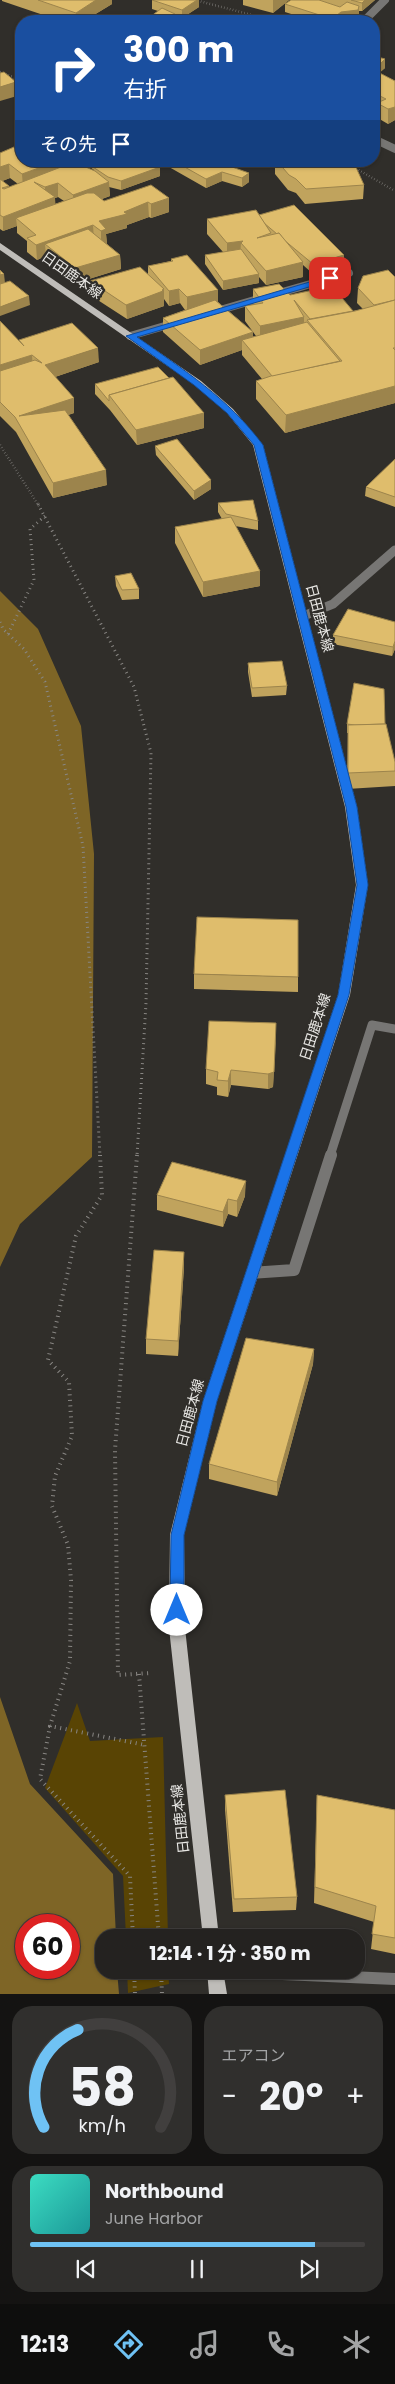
<!DOCTYPE html>
<html lang="ja">
<head>
<meta charset="utf-8">
<style>
	body { margin:0; font-family:Poppins,"Noto Sans JP",sans-serif; background:#302f2d; color:#f1f3f6; height:100vh; display:flex; flex-direction:column; font-size:19px; white-space:nowrap }
	* { box-sizing:border-box; margin:0 }
	p { font-size:16px; color:#a3a4a5 }
	.icon { flex:none; width:28px; height:28px; fill:none; stroke:currentColor; stroke-width:2; stroke-linecap:round; stroke-linejoin:round }
	.map { position:relative; height:1994px; overflow:hidden }
	.sheet { display:flex; flex-direction:column; gap:12px; padding:12px; background:#141312; flex:1 }
	.sheet>* { flex:none }
	.guide { position:absolute; left:15px; top:15px; width:365px; height:152px; border-radius:20px; box-shadow:0 1px 4px #0004,0 0 0 1px #413f3e; background:#1a4fa0; color:#fff; overflow:hidden }
	.speed { position:absolute; left:15px; top:1914px; display:flex; gap:10px; font-size:25px; font-weight:700; text-align:center }
	.speed>* { display:grid; place-content:center; width:65px; height:65px; border-radius:50%; background:#242220; box-shadow:0 1px 4px #0004,0 0 0 1px #413f3e; line-height:1 }
	.speed .limit { border:8px solid #d22; background:#fff; color:#111 }
	.pin { position:absolute; display:grid; place-items:center; width:42px; height:42px; color:#fff; margin:-21px; border-radius:10px; box-shadow:0 2px 8px #0006 }
	.me { position:absolute; width:55px; margin:-28px; rotate:0deg; stroke-linejoin:round; filter:drop-shadow(0 0 4px #0008) }
	.turn { display:flex; align-items:center; gap:18px; height:105px; padding:0 25px; font-size:22px }
	.turn .icon { width:65px; height:65px; stroke-width:2.5 }
	.turn b { display:block; font-size:35px; line-height:42px }
	.then { display:flex; align-items:center; height:48px; padding:0 25px; background:#0003; gap:10px; font-size:19px }
	.big { font-size:38px; font-weight:700; line-height:1.1 }
	.sheet .tile { flex:1; display:flex; flex-direction:column; justify-content:center; gap:8px; min-width:0; padding:0 18px; border-radius:20px; background:#302f2d }
	.sheet .dial { align-items:center; gap:0 }
	.dial svg { height:130px; overflow:visible; fill:none; stroke:#413f3e; stroke-width:7; stroke-linecap:round; text-anchor:middle }
	.dial text { fill:#f1f3f6; stroke:none }
	.song { display:flex; align-items:center; gap:15px }
	.cover { width:60px; height:60px; border-radius:8px; background:linear-gradient(135deg,hsl(170 70% 55%),hsl(180 70% 35%)) }
	.played { height:5px; border-radius:2px; background:linear-gradient(90deg,#6fc2f4 85%,#413f3e 85%) }
	.keys { display:flex; justify-content:space-around; direction:ltr }
	.heat { display:flex; justify-content:space-between; align-items:center; font-size:28px; direction:ltr }
	.sheet .tiles { flex:1; display:grid; gap:12px; grid-template-columns:1fr 1fr }
	.tile:last-child { grid-column:span 2 }
	.trip { position:absolute; left:95px; top:1929px; width:270px; height:50px; border-radius:20px; background:#242220; box-shadow:0 1px 4px #0004,0 0 0 1px #413f3e; font-weight:700; line-height:50px; text-align:center }
	.tabs { display:flex; height:80px; justify-content:space-around; align-items:center; background:#0e0e0d; color:#a3a4a5 }
	.tabs .icon { width:35px; height:35px }
	.tabs .on { color:#6fc2f4 }
	.tabs b { font-size:22px; color:#f1f3f6 }
	.map>svg:first-child { display:block }
	.green { fill:#594404 }
	.water { fill:#7e6526; fill-rule:evenodd }
	.lines { fill:none; stroke-linecap:round; stroke-linejoin:round }
	.path-far2 { stroke:#898784; stroke-width:2.5; stroke-dasharray:0.5 2.5; stroke-linecap:butt }
	.path-far1 { stroke:#898784; stroke-width:3; stroke-dasharray:1 4; stroke-linecap:butt }
	.path { stroke:#898784; stroke-width:4; stroke-dasharray:1 4.5; stroke-linecap:butt }
	.street-far2 { stroke:#777674; stroke-width:8 }
	.street-far1 { stroke:#777674; stroke-width:9 }
	.street { stroke:#777674; stroke-width:12 }
	.primary { fill:#bfbdb9; fill-rule:evenodd }
	.wall { fill:#c0a35d; fill-rule:evenodd }
	.shaded-wall { fill:#9c844c }
	.building { fill:#dfbd6c; stroke:#9c844c }
	.route { fill:#1a73e8; stroke:#114b97 }
	.labels { text-anchor:middle; stroke-width:5; stroke-linejoin:round; paint-order:stroke }
	.street-label { font-size:14px; fill:#e9e8e5; stroke:#302e2a }
</style>
</head>
<body>
<div class="map">
<svg width="395" height="1994" viewBox="0 0 395 1994">
	<rect width="100%" height="100%" fill="#302e2a"/>
	<g class="green">
		<polygon points="77,1703 90,1741 163,1737 168,1937 126,1937 123,1876 45,1788"/>
		<polygon points="127,1970 168,1970 169,1984 128,1993"/>
	</g>
	<g class="water">
		<polygon points="0,591 38,629 81,726 94,854 92,1157 20,1224 0,1267"/>
		<path d="M0 1697 30 1784 113 1874 116 1937 104 1938V1970H117L119 1994H0ZM26 1925H69V1968H26Z"/>
	</g>
	<g class="lines">
		<g class="path-far2">
			<polyline points="195,0 275,21"/>
			<polyline points="0,72 21,80"/>
			<polyline points="343,161 395,191"/>
			<polyline points="0,445 39,506"/>
		</g>
		<g class="path-far1">
			<polyline points="38,504 134,687 151,753 146,1003 137,1156"/>
			<polyline points="0,622 3,629 24,649 45,682 83,846 100,1156"/>
			<polyline points="8,634 34,580 30,529 45,516"/>
		</g>
		<g class="path">
			<polyline points="100,1155 102,1195 76,1236 48,1360 69,1382 72,1436 55,1476 52,1506 68,1545 71,1580 70,1661 50,1726 145,1745"/>
			<polyline points="137,1155 115,1450 118,1675 151,1673"/>
			<polyline points="139,1674 159,1938"/>
			<polyline points="50,1726 40,1779 130,1876 133,1938"/>
			<polyline points="134,1970 135,1994"/>
			<polyline points="161,1970 162,1994"/>
		</g>
		<g class="street-far2">
			<polyline points="364,21 385,0"/>
			<polyline points="374,139 395,149"/>
			<polyline points="213,312 349,273"/>
			<polyline points="130,336 175,323"/>
		</g>
		<g class="street-far1">
			<polyline points="301,617 333,604 395,550"/>
			<polyline points="330,1156 372,1025 395,1029"/>
		</g>
		<g class="street">
			<polyline points="252,1273 294,1270 331,1155"/>
			<polyline points="215,1971 395,1979"/>
		</g>
		<g class="primary">
			<polygon points="0,243 201,381 233,409 263,445 357,807 368,885 350,995 217,1401 184,1535 185,1628 219,1938 203,1938 169,1628 170,1535 203,1401 338,995 356,885 345,807 253,445 227,413 195,385 0,250"/>
			<polygon points="207,1970 223,1970 227,1994 209,1994"/>
		</g>
	</g>
	<g class="wall">
		<polygon points="2,0 112,0 112,4 84,21 61,21 2,1"/>
		<polygon points="152,0 199,0 199,7 182,18 175,16 175,21 146,21 146,20 158,11 152,9"/>
		<polygon points="243,0 289,0 273,13 243,5"/>
		<polygon points="291,0 375,0 362,11 359,11 359,15 357,19 340,21 313,21 285,12 285,4"/>
		<polygon points="374,56 385,59 385,68 379,73 395,81 395,120 388,124 376,117 377,109 374,107"/>
		<path d="M0 153 65 161V166L94 170 81 161H152L160 176 121 190 109 187 110 196 102 199 104 201 169 198V212L151 218 149 217 127 225V228L106 234 107 244 120 255 121 269 76 283 46 259V256L37 260 27 252V241L17 233V226L3 231 0 229ZM10 178 18 184 9 187V186L2 181ZM58 197 64 201 55 204V198Z"/>
		<polygon points="162,161 234,161 228,165 249,182 242,187 222,181 206,188 162,163"/>
		<polygon points="275,161 333,161 364,185 363,199 305,204 296,193 288,190 275,174"/>
		<polygon points="259,215 344,264 312,273 303,265 303,277 266,285 259,277 259,283 223,290 205,264 205,255 223,252 207,234 207,219"/>
		<polygon points="171,259 218,302 253,332 253,337 256,336 245,321 245,306 254,305 253,303 253,289 290,295 353,311 363,309 357,303 358,288 395,277 395,403 285,433 256,399 256,381 262,379 242,355 242,350 200,365 163,332 163,318 185,310 180,303 169,306 164,299 164,306 127,319 90,295 90,281 148,274 148,266 171,261"/>
		<polygon points="0,321 19,342 19,340 99,362 55,377 74,398 74,413 68,415 107,485 53,498 16,432 0,416"/>
		<polygon points="169,378 204,413 204,428 137,445 110,410 95,394 95,384"/>
		<polygon points="155,446 211,489 194,500 156,455"/>
		<polygon points="395,459 395,507 365,496 366,487"/>
		<polygon points="218,503 258,521 258,530 235,526 260,571 260,586 203,597 175,543 175,527 222,519 218,512"/>
		<polygon points="115,576 139,589 139,599 122,600 116,586"/>
		<polygon points="395,622 395,649 392,656 333,644 333,635"/>
		<polygon points="248,663 287,686 286,695 252,697 248,672"/>
		<polygon points="347,724 385,724 395,762 395,786 347,789 348,733 347,733"/>
		<polygon points="194,974 298,977 298,992 194,989"/>
		<polygon points="276,1023 273,1087 268,1089 231,1085 228,1097 217,1095 217,1087 206,1084 206,1069"/>
		<polygon points="157,1195 245,1196 237,1217 228,1214 223,1227 157,1210"/>
		<polygon points="184,1252 184,1267 178,1356 146,1354 146,1339"/>
		<polygon points="314,1349 313,1364 277,1496 209,1479 209,1464"/>
		<polygon points="225,1795 297,1897 296,1910 233,1912 225,1809"/>
		<polygon points="317,1795 395,1810 395,1954 371,1949 374,1922 314,1903"/>
	</g>
	<g class="shaded-wall">
		<polygon points="96,0 112,0 112,4 84,21 76,21 76,13"/>
		<polygon points="197,0 199,0 199,7 182,18 182,10"/>
		<polygon points="273,0 289,0 273,13"/>
		<polygon points="365,0 375,0 362,11 362,3"/>
		<polygon points="359,6 359,15 357,19 340,21 332,21 332,19 341,12"/>
		<polygon points="175,14 175,21 166,21"/>
		<polygon points="385,59 385,68 378,74 378,66"/>
		<polygon points="16,82 17,96 0,101 0,87"/>
		<polygon points="395,107 395,120 388,124 388,109"/>
		<polygon points="58,161 65,161 66,173 23,188 22,174"/>
		<polygon points="98,161 123,161 95,168 95,162"/>
		<polygon points="226,161 234,161 226,166"/>
		<polygon points="9,164 10,178 0,182 0,167"/>
		<polygon points="160,167 160,176 121,190 121,181"/>
		<polygon points="222,172 222,181 206,188 206,179"/>
		<polygon points="249,173 249,182 242,187 242,178"/>
		<polygon points="109,182 110,196 73,209 73,195"/>
		<polygon points="58,183 58,197 55,198 56,211 16,218 17,226 3,231 3,217 45,201 45,187"/>
		<polygon points="169,198 169,212 151,218 151,204"/>
		<polygon points="148,202 149,217 127,225 127,228 106,234 107,244 101,245 101,231 99,221"/>
		<polygon points="93,225 94,240 45,244 46,256 37,260 36,245"/>
		<polygon points="243,241 241,243 240,256 227,257 227,243"/>
		<polygon points="120,255 121,269 76,283 75,268"/>
		<polygon points="344,255 344,264 312,273 313,264"/>
		<polygon points="303,262 303,277 266,285 266,271"/>
		<polygon points="4,274 5,283 0,285 0,275"/>
		<polygon points="259,274 259,283 223,290 223,281"/>
		<polygon points="164,289 164,306 127,319 126,305"/>
		<polygon points="179,289 180,303 169,306 169,291"/>
		<polygon points="218,290 218,304 187,312 187,297"/>
		<polygon points="29,296 30,305 0,316 0,307"/>
		<polygon points="304,317 304,332 260,341 260,326"/>
		<polygon points="253,332 253,346 242,340 242,350 200,365 200,350"/>
		<polygon points="98,348 99,362 46,380 45,365"/>
		<polygon points="32,355 33,370 0,380 0,365"/>
		<polygon points="395,386 395,403 285,433 286,415"/>
		<polygon points="74,398 74,413 23,430 19,416"/>
		<polygon points="204,413 204,428 137,445 136,430"/>
		<polygon points="106,470 107,485 53,498 53,483"/>
		<polygon points="211,480 211,489 194,500 194,491"/>
		<polygon points="260,571 260,586 203,597 203,582"/>
		<polygon points="395,641 395,649 392,656 393,647"/>
		<polygon points="276,1039 273,1087 268,1089 268,1074"/>
		<polygon points="231,1070 231,1085 228,1097 228,1081"/>
		<polygon points="246,1181 245,1196 237,1217 237,1201"/>
		<polygon points="228,1199 228,1214 223,1227 223,1212"/>
		<polygon points="184,1252 184,1267 178,1356 178,1341"/>
		<polygon points="314,1349 313,1364 277,1496 277,1482"/>
	</g>
	<g class="building">
		<polygon points="38,0 96,0 76,13"/>
		<polygon points="152,0 197,0 182,10"/>
		<polygon points="291,0 319,0 340,7 347,2 359,6 358,10 341,12 332,19 285,4"/>
		<polygon points="351,0 365,0 362,3"/>
		<polygon points="162,8 175,14 166,21 152,21 146,20"/>
		<polygon points="374,56 385,59 378,66 374,64"/>
		<polygon points="374,70 395,81 395,107 388,109 377,103 386,99 374,93"/>
		<polygon points="4,72 16,82 0,87 0,73"/>
		<polygon points="21,144 21,161 58,161 22,174 9,164 0,167 0,153"/>
		<polygon points="109,161 152,161 160,167 121,181 108,177 93,167"/>
		<polygon points="174,161 220,161 232,167 249,173 242,178 222,172 206,179"/>
		<polygon points="277,161 333,161 335,164 355,165 364,185 306,189 296,179 289,175"/>
		<polygon points="74,162 95,171 109,182 73,195 58,183 45,187 34,182 55,197 3,217 0,215 0,179 9,186 2,188 4,189"/>
		<polygon points="151,185 169,198 151,204 148,202 124,212 127,214 99,221 106,229 101,231 93,225 36,245 27,238 36,235 16,218 87,193 94,193 104,201"/>
		<polygon points="294,205 344,255 313,264 284,240 279,233 277,234 264,223 259,215"/>
		<polygon points="256,210 271,233 257,238 279,233 303,262 266,271 241,243 243,241 227,243 207,219"/>
		<polygon points="88,229 120,255 75,268 45,244"/>
		<polygon points="241,249 259,274 223,281 205,255"/>
		<polygon points="187,255 218,290 187,297 179,289 169,291 148,266 173,261 171,259"/>
		<polygon points="140,267 164,289 162,290 163,291 126,305 90,281"/>
		<polygon points="0,270 4,274 0,275"/>
		<polygon points="388,270 395,277 395,300 374,305 358,288 363,276"/>
		<polygon points="10,281 29,296 0,307 0,284"/>
		<polygon points="279,284 290,295 332,286 353,311 310,319 294,300 304,317 260,326 245,306 263,303 253,289"/>
		<polygon points="215,300 253,332 200,350 163,318"/>
		<polygon points="395,300 395,348 393,348 395,350 395,386 286,415 256,381 274,375 342,361 307,320 355,311"/>
		<polygon points="0,321 24,346 19,340 72,323 98,348 45,365 74,398 19,416 65,410 106,470 53,483 15,417 0,402 0,371 35,360 42,363 32,355 0,365"/>
		<polygon points="307,322 340,361 272,376 242,340"/>
		<polygon points="158,367 169,378 109,395 109,401 95,384"/>
		<polygon points="173,377 204,413 136,430 109,395"/>
		<polygon points="177,439 211,480 194,491 155,446"/>
		<polygon points="395,459 395,497 366,487"/>
		<polygon points="253,500 258,521 226,514 218,503"/>
		<polygon points="231,517 260,571 203,582 175,527"/>
		<polygon points="131,573 139,589 122,590 115,576"/>
		<polygon points="348,609 395,622 395,641 393,647 333,635"/>
		<polygon points="282,661 287,686 252,688 248,663"/>
		<polygon points="354,683 384,689 385,724 355,725 347,724"/>
		<polygon points="386,724 395,762 395,771 348,773 348,725"/>
		<polygon points="197,917 298,920 298,977 194,974"/>
		<polygon points="209,1021 276,1023 274,1072 268,1074 231,1070 228,1081 217,1080 218,1072 206,1069"/>
		<polygon points="172,1162 246,1181 237,1201 228,1199 223,1212 157,1195"/>
		<polygon points="154,1250 184,1252 178,1341 146,1339"/>
		<polygon points="246,1338 314,1349 277,1482 209,1464"/>
		<polygon points="285,1790 297,1897 234,1899 225,1795"/>
		<polygon points="317,1795 395,1810 395,1938 372,1934 376,1906 315,1887"/>
	</g>
	<path class="route" d="M330 276 335 278 333 280 137 337C184 370 228 398 263 445L357 807 368 885 349 995 217 1401 184 1535V1610L182 1614 177 1616 172 1614 170 1610 171 1535 203 1401 338 995 357 885 346 807 254 445 227 413 194 385 126 336Z"/>
	<g class="labels">
		<g class="street-label">
			<text transform="translate(72 275) rotate(35)" y="5">日田鹿本線</text>
			<text transform="translate(320 618) rotate(75)" y="5">日田鹿本線</text>
			<text transform="translate(315 1027) rotate(-72)" y="5">日田鹿本線</text>
			<text transform="translate(190 1413) rotate(-75)" y="5">日田鹿本線</text>
			<text transform="translate(180 1819) rotate(-96)" y="5">日田鹿本線</text>
		</g>
	</g>
</svg>
<div class="speed"><div class="limit">60</div></div>
<div class="pin" style="left:330px;top:278px;background:#d93025"><svg class="icon" aria-label="arrive" viewBox="0 0 24 24"><path d="M6 21V4h12l-3 4 3 4H6"/></svg></div>
<svg class="me" style="left:177px;top:1610px" viewBox="-20 -20 40 40"><circle r="19" fill="#fff"/><path d="M0-13L10 11 0 6-10 11z" fill="#1a73e8"/></svg>
<div class="trip">12:14 · 1 分 · 350 m</div>
<div class="guide">
<div class="turn"><svg class="icon" aria-label="right" viewBox="0 0 24 24"><path d="M7 20v-9h11M14 6l5 5-5 5"/></svg><div><b>300 m</b>右折</div></div>
<div class="then">その先<svg class="icon" aria-label="arrive" viewBox="0 0 24 24"><path d="M6 21V4h12l-3 4 3 4H6"/></svg></div>
</div>
</div>
<section class="sheet">
<div class="tiles">
<div class="tile dial"><svg viewBox="0 0 100 80">
<path d="M14 69A42 42 0 1 1 86 69"/>
<path d="M14 69A42 42 0 0 1 35 9" stroke="#6fc2f4"/>
<text x="50" y="56" font-size="32" font-weight="700">58</text>
<text x="50" y="72" font-size="11">km/h</text>
</svg></div>
<div class="tile"><p>エアコン</p>
<div class="heat"><a>−</a><b class="big">20°</b><a>+</a></div>
</div>
<div class="tile">
<div class="song"><i class="cover"></i><div><b>Northbound</b><p>June Harbor</p></div></div>
<div class="played"></div>
<div class="keys"><svg class="icon" aria-label="previous" viewBox="0 0 24 24"><path d="M18 5L8 12l10 7zM5 5v14"/></svg><svg class="icon" aria-label="pause" viewBox="0 0 24 24"><path d="M8 5v14M16 5v14"/></svg><svg class="icon" aria-label="next" viewBox="0 0 24 24"><path d="M6 5l10 7-10 7zM19 5v14"/></svg></div>
</div>
</div>
</section>
<nav class="tabs">
<b>12:13</b>
<svg class="icon on" aria-label="directions" viewBox="0 0 24 24"><path d="M12 3l9 9-9 9-9-9zM9 14v-3h6M13 9l2 2-2 2"/></svg>
<svg class="icon" aria-label="music" viewBox="0 0 24 24"><path d="M9 18V5l10-2v13"/><circle cx="6" cy="18" r="3"/><circle cx="16" cy="16" r="3"/></svg>
<svg class="icon" aria-label="phone" viewBox="0 0 24 24"><path d="M5 4h4l2 5-3 2q2 4 5 5l2-3 5 2v4C11 20 4 13 5 4z"/></svg>
<svg class="icon" aria-label="climate" viewBox="0 0 24 24"><path d="M12 3v18M4 7l16 10M4 17L20 7"/></svg>
</nav>
</body>
</html>
